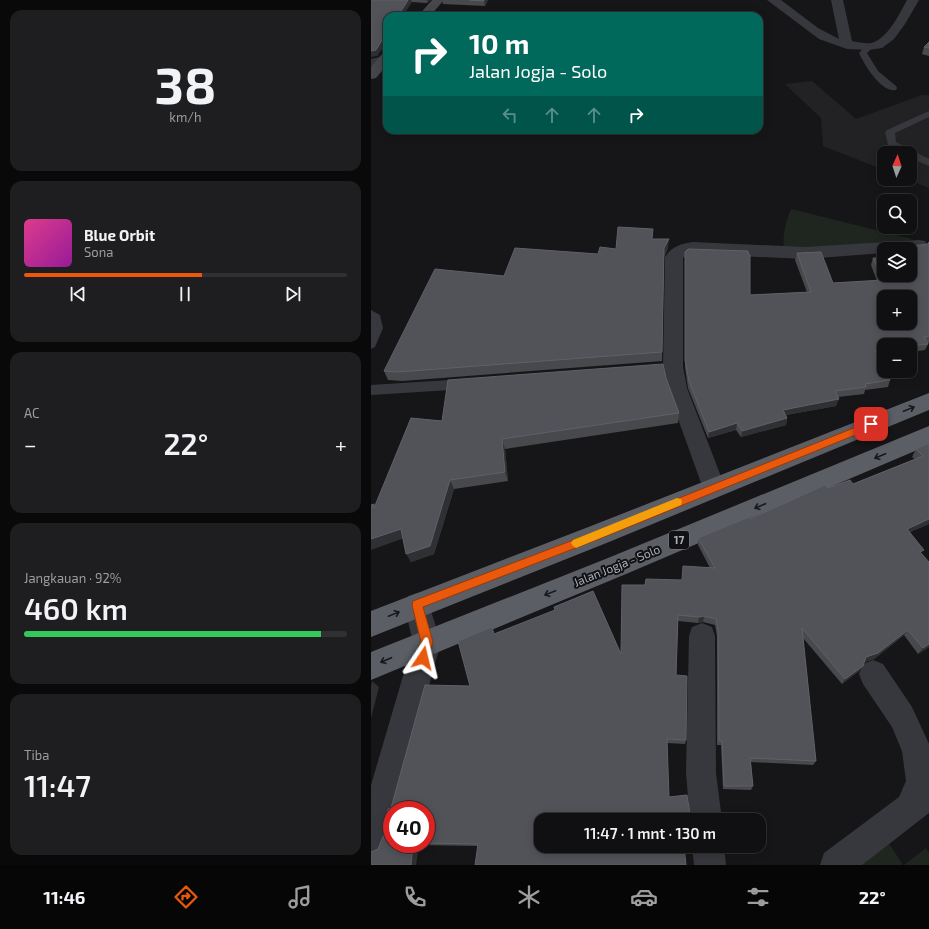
<!DOCTYPE html>
<html lang="id">
<head>
<meta charset="utf-8">
<style>
	body { margin:0; font-family:"Exo 2",sans-serif; background:#1e1e20; color:#f1f3f6; height:100vh; display:flex; flex-direction:column; font-size:15px; white-space:nowrap }
	* { box-sizing:border-box; margin:0 }
	p { font-size:13px; color:#9c9d9f }
	.icon { flex:none; width:22px; height:22px; fill:none; stroke:currentColor; stroke-width:2; stroke-linecap:round; stroke-linejoin:round }
	.map { position:relative; flex:1; overflow:hidden }
	.drawer { display:flex; flex-direction:column; gap:10px; padding:10px; background:#09090a; width:371px }
	.drawer>* { flex:none }
	.banner { position:absolute; left:12px; top:12px; width:380px; height:122px; border-radius:12px; box-shadow:0 2px 10px #0003,0 0 0 1px #303032; background:#00695c; color:#fff; overflow:hidden }
	.needle { width:26px; rotate:3deg }
	.buttons { position:absolute; left:506px; top:146px; display:grid; gap:8px }
	.buttons a { display:grid; place-items:center; width:40px; height:40px; border-radius:8px; background:#101012; box-shadow:0 2px 10px #0003,0 0 0 1px #303032; font-size:20px }
	.speed { position:absolute; left:12px; top:801px; display:flex; gap:8px; font-size:20px; font-weight:700; text-align:center }
	.speed>* { display:grid; place-content:center; width:52px; height:52px; border-radius:50%; background:#101012; box-shadow:0 2px 10px #0003,0 0 0 1px #303032; line-height:1 }
	.speed .limit { border:6px solid #d22; background:#fff; color:#111 }
	.pin { position:absolute; display:grid; place-items:center; width:34px; height:34px; color:#fff; margin:-17px; border-radius:8px; box-shadow:0 2px 6px #0006 }
	.me { position:absolute; width:44px; margin:-22px; rotate:10deg; stroke-linejoin:round; filter:drop-shadow(0 0 3px #0008) }
	.turn { display:flex; align-items:center; gap:14px; height:84px; padding:0 20px; font-size:18px }
	.turn .icon { width:52px; height:52px; stroke-width:2.5 }
	.turn b { display:block; font-size:28px; line-height:34px }
	.lanes { display:flex; align-items:center; height:38px; padding:0 20px; background:#0003; justify-content:center; gap:20px; direction:ltr }
	.lanes .off { opacity:.35 }
	.big { font-size:30px; font-weight:600; line-height:1.1 }
	.drawer .card { flex:1; display:flex; flex-direction:column; justify-content:center; gap:6px; min-width:0; padding:0 14px; border-radius:12px; background:#1e1e20 }
	.drawer .dial { align-items:center; gap:0 }
	.dial b { font-size:52px; line-height:1 }
	.song { display:flex; align-items:center; gap:12px }
	.cover { width:48px; height:48px; border-radius:6px; background:linear-gradient(135deg,hsl(330 70% 55%),hsl(300 70% 35%)) }
	.played { height:4px; border-radius:2px; background:linear-gradient(90deg,#ea580c 55%,#303032 55%) }
	.keys { display:flex; justify-content:space-around; direction:ltr }
	.heat { display:flex; justify-content:space-between; align-items:center; font-size:22px; direction:ltr }
	.charge { height:6px; border-radius:3px; background:linear-gradient(90deg,#34c759 92%,#303032 0) }
	.trip { position:absolute; left:163px; top:813px; width:232px; height:40px; border-radius:12px; background:#101012; box-shadow:0 2px 10px #0003,0 0 0 1px #303032; font-weight:600; line-height:40px; text-align:center }
	.tabs { display:flex; height:64px; justify-content:space-around; align-items:center; background:#060607; color:#9c9d9f }
	.tabs .icon { width:28px; height:28px }
	.tabs .active { color:#ea580c }
	.tabs b { font-size:18px; color:#f1f3f6 }
	main { display:flex; flex:1; min-height:0 }
	.map>svg:first-child { display:block }
	.built { fill:#222225 }
	.green { fill:#1e261f }
	.lines { fill:none; stroke-linecap:round; stroke-linejoin:round }
	.service { fill:#37383d; fill-rule:evenodd }
	.minor { fill:#37383d; fill-rule:evenodd }
	.tertiary { fill:#37383d; fill-rule:evenodd }
	.secondary { fill:#45474d; fill-rule:evenodd }
	.trunk { fill:#5b5e65; fill-rule:evenodd }
	.wall { fill:#47494d; fill-rule:evenodd }
	.shaded-wall { fill:#2f3033 }
	.building { fill:#525359; stroke:#5f6168; fill-rule:evenodd }
	.oneway { stroke:#18191b }
	.route { fill:#ea580c; stroke:#983908 }
	.slow { fill:#f59e0b }
	.labels { text-anchor:middle; stroke-width:4; stroke-linejoin:round; paint-order:stroke }
	.shield { fill:#111113; stroke:#7b7e86; stroke-width:1 }
	.shield-label { font-size:11px; font-weight:bold; fill:#a8adb8 }
	.street-label { font-size:12px; fill:#a8adb8; stroke:#111113 }
</style>
</head>
<body>
<main>
<section class="drawer">
<div class="card dial"><b>38</b><p>km/h</p></div>
<div class="card">
<div class="song"><i class="cover"></i><div><b>Blue Orbit</b><p>Sona</p></div></div>
<div class="played"></div>
<div class="keys"><svg class="icon" aria-label="previous" viewBox="0 0 24 24"><path d="M18 5L8 12l10 7zM5 5v14"/></svg><svg class="icon" aria-label="pause" viewBox="0 0 24 24"><path d="M8 5v14M16 5v14"/></svg><svg class="icon" aria-label="next" viewBox="0 0 24 24"><path d="M6 5l10 7-10 7zM19 5v14"/></svg></div>
</div>
<div class="card"><p>AC</p>
<div class="heat"><a>−</a><b class="big">22°</b><a>+</a></div>
</div>
<div class="card"><p>Jangkauan · 92%</p><b class="big">460 km</b><div class="charge"></div></div>
<div class="card"><p>Tiba</p><b class="big">11:47</b></div>
</section>
<div class="map">
<svg width="558" height="865" viewBox="0 0 558 865">
	<rect width="100%" height="100%" fill="#161618"/>
	<polygon class="built" points="441,81 485,119 551,95 558,95 558,188 536,179 539,179 539,153 513,153 513,170 452,146 450,118 414,84"/>
	<g class="green">
		<path d="M420 209 541 239 535 242 413 249C411 234 415 222 420 209Z"/>
		<polygon points="515,839 532,865 481,865"/>
		<polygon points="555,848 558,853 558,865 533,865"/>
	</g>
	<g class="lines">
		<g class="service">
			<path d="M495 45H498L502 47 496 53 507 71 525 86 526 88 525 90C510 93 493 64 488 53Z"/>
			<polygon points="558,111 558,117 524,133 525,142 558,159 558,166 539,158 539,153 531,153 517,145 514,132 516,130"/>
			<polygon points="0,310 9,315 12,328 4,347 0,349"/>
			<polygon points="95,379 100,380 102,384 100,388 95,389 0,395 0,385"/>
		</g>
		<g class="minor">
			<path d="M396 0H410L447 28 468 39 460 0H472L481 41C487 42 494 44 500 43 516 40 529 13 536 0H548L534 24 523 39 511 48 498 50 476 49 448 39Z"/>
			<polygon points="13,56 16,57 16,63 0,67 0,59"/>
			<path d="M548 240 554 241 557 245 554 249 539 251V249H513V253L434 259 322 254 316 255 312 258V367L316 388 354 487 350 494 342 497 334 494 296 388 292 367 294 257C301 246 310 244 322 242L434 247Z"/>
			<polygon points="331,623 341,627 344,636 345,773 351,820 319,820 315,773 318,636 321,627"/>
			<polygon points="502,660 512,664 541,707 558,744 558,813 491,865 449,865 453,853 528,797 535,781 531,751 521,727 492,684 488,674 492,664"/>
			<polygon points="321,846 353,846 355,865 323,865"/>
		</g>
		<path class="tertiary" d="M46 593 55 596 70 642 24 810H21C21 824 17 837 11 850L0 855V785L42 642 33 605 37 596Z"/>
		<g class="secondary">
			<polygon points="61,0 73,0 59,16 47,16"/>
			<polygon points="16,53 16,65 5,78 0,79 0,67 11,54"/>
		</g>
		<g class="trunk">
			<polygon points="558,393 558,410 238,542 0,637 0,611 220,526"/>
			<polygon points="558,426 558,445 255,574 0,680 0,652 237,558"/>
		</g>
	</g>
	<g class="wall">
		<polygon points="0,0 59,0 56,3 41,2 16,16 16,41 6,56"/>
		<polygon points="71,0 120,0 117,0 114,6 72,4"/>
		<polygon points="558,42 558,56 551,54 553,47"/>
		<polygon points="282,239 297,248 293,257 291,361 31,381 17,380 13,371 133,276 227,254"/>
		<polygon points="558,242 558,343 556,343 557,344 554,350 539,352 539,345 513,345 513,356 507,356 519,380 517,387 494,390 493,394 467,397 465,406 415,415 416,418 415,425 370,437 365,430 337,438 317,388 314,367 314,252 379,295 436,292 424,260 426,253 462,283 506,281 500,265 502,258 513,275 539,249 521,249 523,244 542,246 557,244"/>
		<polygon points="295,378 308,413 307,423 134,449 137,481 83,489 63,554 40,562 32,539 4,506 71,421"/>
		<path d="M558 443V524L539 532 551 554 558 562V647L547 654 533 635 503 659 493 662 492 666 488 671 471 684 432 638 445 761 442 765 380 762 382 786 380 790 352 789 350 745H346V636L344 625 332 622 327 623 307 621 305 675 315 740 314 744 296 743 107 846 48 845 7 849 13 834 20 808 99 686 124 633 250 654 274 585 311 580 339 568 327 545V538L457 488 482 484 544 459 541 457 545 449ZM55 810V844H21Z"/>
	</g>
	<g class="shaded-wall">
		<polygon points="37,0 40,0 41,2 32,16 27,16"/>
		<polygon points="56,0 59,0 56,3"/>
		<polygon points="113,0 117,0 114,6 113,1"/>
		<polygon points="16,32 16,41 6,56 0,57 0,51"/>
		<polygon points="298,239 297,248 292,257 293,248"/>
		<polygon points="468,399 465,406 410,416 412,410"/>
		<polygon points="416,418 415,425 370,437 371,431"/>
		<polygon points="366,423 365,430 337,438 338,432"/>
		<polygon points="131,439 134,449 137,481 134,472"/>
		<polygon points="79,480 83,489 63,554 40,562 35,554"/>
		<polygon points="558,519 558,524 532,535 536,529"/>
		<polygon points="30,529 36,537 0,550 0,539"/>
		<polygon points="333,616 332,622 327,623 328,617"/>
		<polygon points="537,630 533,635 503,659 491,663 495,657"/>
		<polygon points="558,644 558,647 547,654 552,648"/>
		<polygon points="492,666 488,671 471,684 474,679"/>
		<polygon points="1,681 8,687 0,718 0,686"/>
		<polygon points="42,844 45,844 48,845 45,865 40,865"/>
	</g>
	<g class="building">
		<polygon points="0,0 37,0 27,16 16,16 16,32 5,50 0,51"/>
		<polygon points="98,0 113,0 113,1"/>
		<polygon points="558,42 558,48 553,47"/>
		<polygon points="247,227 282,229 281,239 298,239 293,248 291,352 27,372 13,371 64,269 133,276 144,248 227,254 229,247 245,249"/>
		<path d="M558 242V336L553 337 557 344 539 346V345H513V349L504 350 513 368V371H515L519 380 494 384 495 387 464 391 468 399 412 410 416 418 371 431 366 423 338 432 318 381 314 360V252L317 249 377 251 378 255H379V295L440 292 426 253 450 252 462 283 512 280 502 258H513V275H539V249H525L523 244H540L542 246 557 244ZM513 297H539V323H513Z"/>
		<polygon points="292,364 295,378 308,413 131,439 134,472 79,480 59,546 35,554 30,529 0,539 0,505 3,504 3,508 40,418 71,421 77,380"/>
		<polygon points="558,443 558,519 536,529 553,550 549,552 558,562 558,644 552,648 537,630 507,653 495,657 492,666 474,679 431,628 445,761 379,758 382,786 353,786 351,741 348,741 347,630 345,619 333,616 328,617 307,615 305,675 316,676 315,740 296,739 298,797 316,795 320,820 170,820 170,846 313,846 315,865 104,865 107,844 55,843 55,810 21,810 21,844 42,844 40,865 0,865 0,852 7,849 13,834 17,809 20,808 54,685 99,686 87,641 121,627 123,634 184,610 183,607 222,591 250,654 251,585 274,585 275,579 311,580 312,566 344,568 327,538 378,517 379,519 454,485 457,488 479,480 482,484 552,456 545,449"/>
	</g>
	<defs><path id="oneway-shaft" d="M-6 0H5M1.5-3L5.5 0L1.5 3" fill="none" stroke-width="1.6" stroke-linecap="round" stroke-linejoin="round"/></defs>
	<g class="oneway">
		<use href="#oneway-shaft" transform="translate(538 409) rotate(-22)"/>
		<use href="#oneway-shaft" transform="translate(509 456) rotate(157)"/>
		<use href="#oneway-shaft" transform="translate(389 506) rotate(157)"/>
		<use href="#oneway-shaft" transform="translate(179 593) rotate(158)"/>
		<use href="#oneway-shaft" transform="translate(23 614) rotate(-22)"/>
		<use href="#oneway-shaft" transform="translate(15 660) rotate(157)"/>
	</g>
	<polygon class="route" points="500,421 505,424 504,427 233,537 52,607 62,642 56,662 52,663 48,662 46,658 50,642 41,605 42,601 226,531"/>
	<polygon class="slow" points="306,498 310,499 311,502 310,505 205,548 202,546 200,543 202,540"/>
	<g class="labels">
		<rect class="shield" x="298" y="531" width="20" height="18" rx="3"/>
		<g class="shield-label">
			<text x="308" y="544">17</text>
		</g>
		<g class="street-label">
			<text transform="translate(246 566) rotate(-22)" y="4">Jalan Jogja - Solo</text>
		</g>
	</g>
</svg>
<div class="buttons">
<a><svg class="needle" viewBox="-14 -14 28 28"><path d="M0-13l5 13h-10z" fill="#e53935"/><path d="M0 13l5-13h-10z" fill="#9c9d9f"/></svg></a>
<a><svg class="icon" aria-label="search" viewBox="0 0 24 24"><circle cx="10" cy="10" r="6"/><path d="M15 15l6 6"/></svg></a>
<a><svg class="icon" aria-label="layers" viewBox="0 0 24 24"><path d="M12 4l9 5-9 5-9-5zM3 14l9 5 9-5"/></svg></a>
<a>+</a>
<a>−</a>
</div>
<div class="speed"><div class="limit">40</div></div>
<div class="pin" style="left:500px;top:424px;background:#d93025"><svg class="icon" aria-label="arrive" viewBox="0 0 24 24"><path d="M6 21V4h12l-3 4 3 4H6"/></svg></div>
<svg class="me" style="left:52px;top:658px" viewBox="-20 -20 40 40"><path d="M0-17L14 15 0 8-14 15z" fill="#ea580c" stroke="#fff" stroke-width="4"/></svg>
<div class="trip">11:47 · 1 mnt · 130 m</div>
<div class="banner">
<div class="turn"><svg class="icon" aria-label="right" viewBox="0 0 24 24"><path d="M7 20v-9h11M14 6l5 5-5 5"/></svg><div><b>10 m</b>Jalan Jogja - Solo</div></div>
<div class="lanes"><svg class="icon off" aria-label="left" viewBox="0 0 24 24"><path d="M17 20v-9H6M10 6l-5 5 5 5"/></svg><svg class="icon off" aria-label="ahead" viewBox="0 0 24 24"><path d="M12 20V5M6 11l6-6 6 6"/></svg><svg class="icon off" aria-label="ahead" viewBox="0 0 24 24"><path d="M12 20V5M6 11l6-6 6 6"/></svg><svg class="icon" aria-label="right" viewBox="0 0 24 24"><path d="M7 20v-9h11M14 6l5 5-5 5"/></svg></div>
</div>
</div>
</main>
<nav class="tabs">
<b>11:46</b>
<svg class="icon active" aria-label="directions" viewBox="0 0 24 24"><path d="M12 3l9 9-9 9-9-9zM9 14v-3h6M13 9l2 2-2 2"/></svg>
<svg class="icon" aria-label="music" viewBox="0 0 24 24"><path d="M9 18V5l10-2v13"/><circle cx="6" cy="18" r="3"/><circle cx="16" cy="16" r="3"/></svg>
<svg class="icon" aria-label="phone" viewBox="0 0 24 24"><path d="M5 4h4l2 5-3 2q2 4 5 5l2-3 5 2v4C11 20 4 13 5 4z"/></svg>
<svg class="icon" aria-label="climate" viewBox="0 0 24 24"><path d="M12 3v18M4 7l16 10M4 17L20 7"/></svg>
<svg class="icon" aria-label="car" viewBox="0 0 24 24"><path d="M5 17H2v-5l4-1 3-4h7l3 4 3 1v5h-3M9 17h6M6 11h13"/><circle cx="7" cy="17" r="2"/><circle cx="17" cy="17" r="2"/></svg>
<svg class="icon" aria-label="filters" viewBox="0 0 24 24"><path d="M4 7h16M4 17h16"/><circle cx="9" cy="7" r="2"/><circle cx="15" cy="17" r="2"/></svg>
<b>22°</b>
</nav>
</body>
</html>
